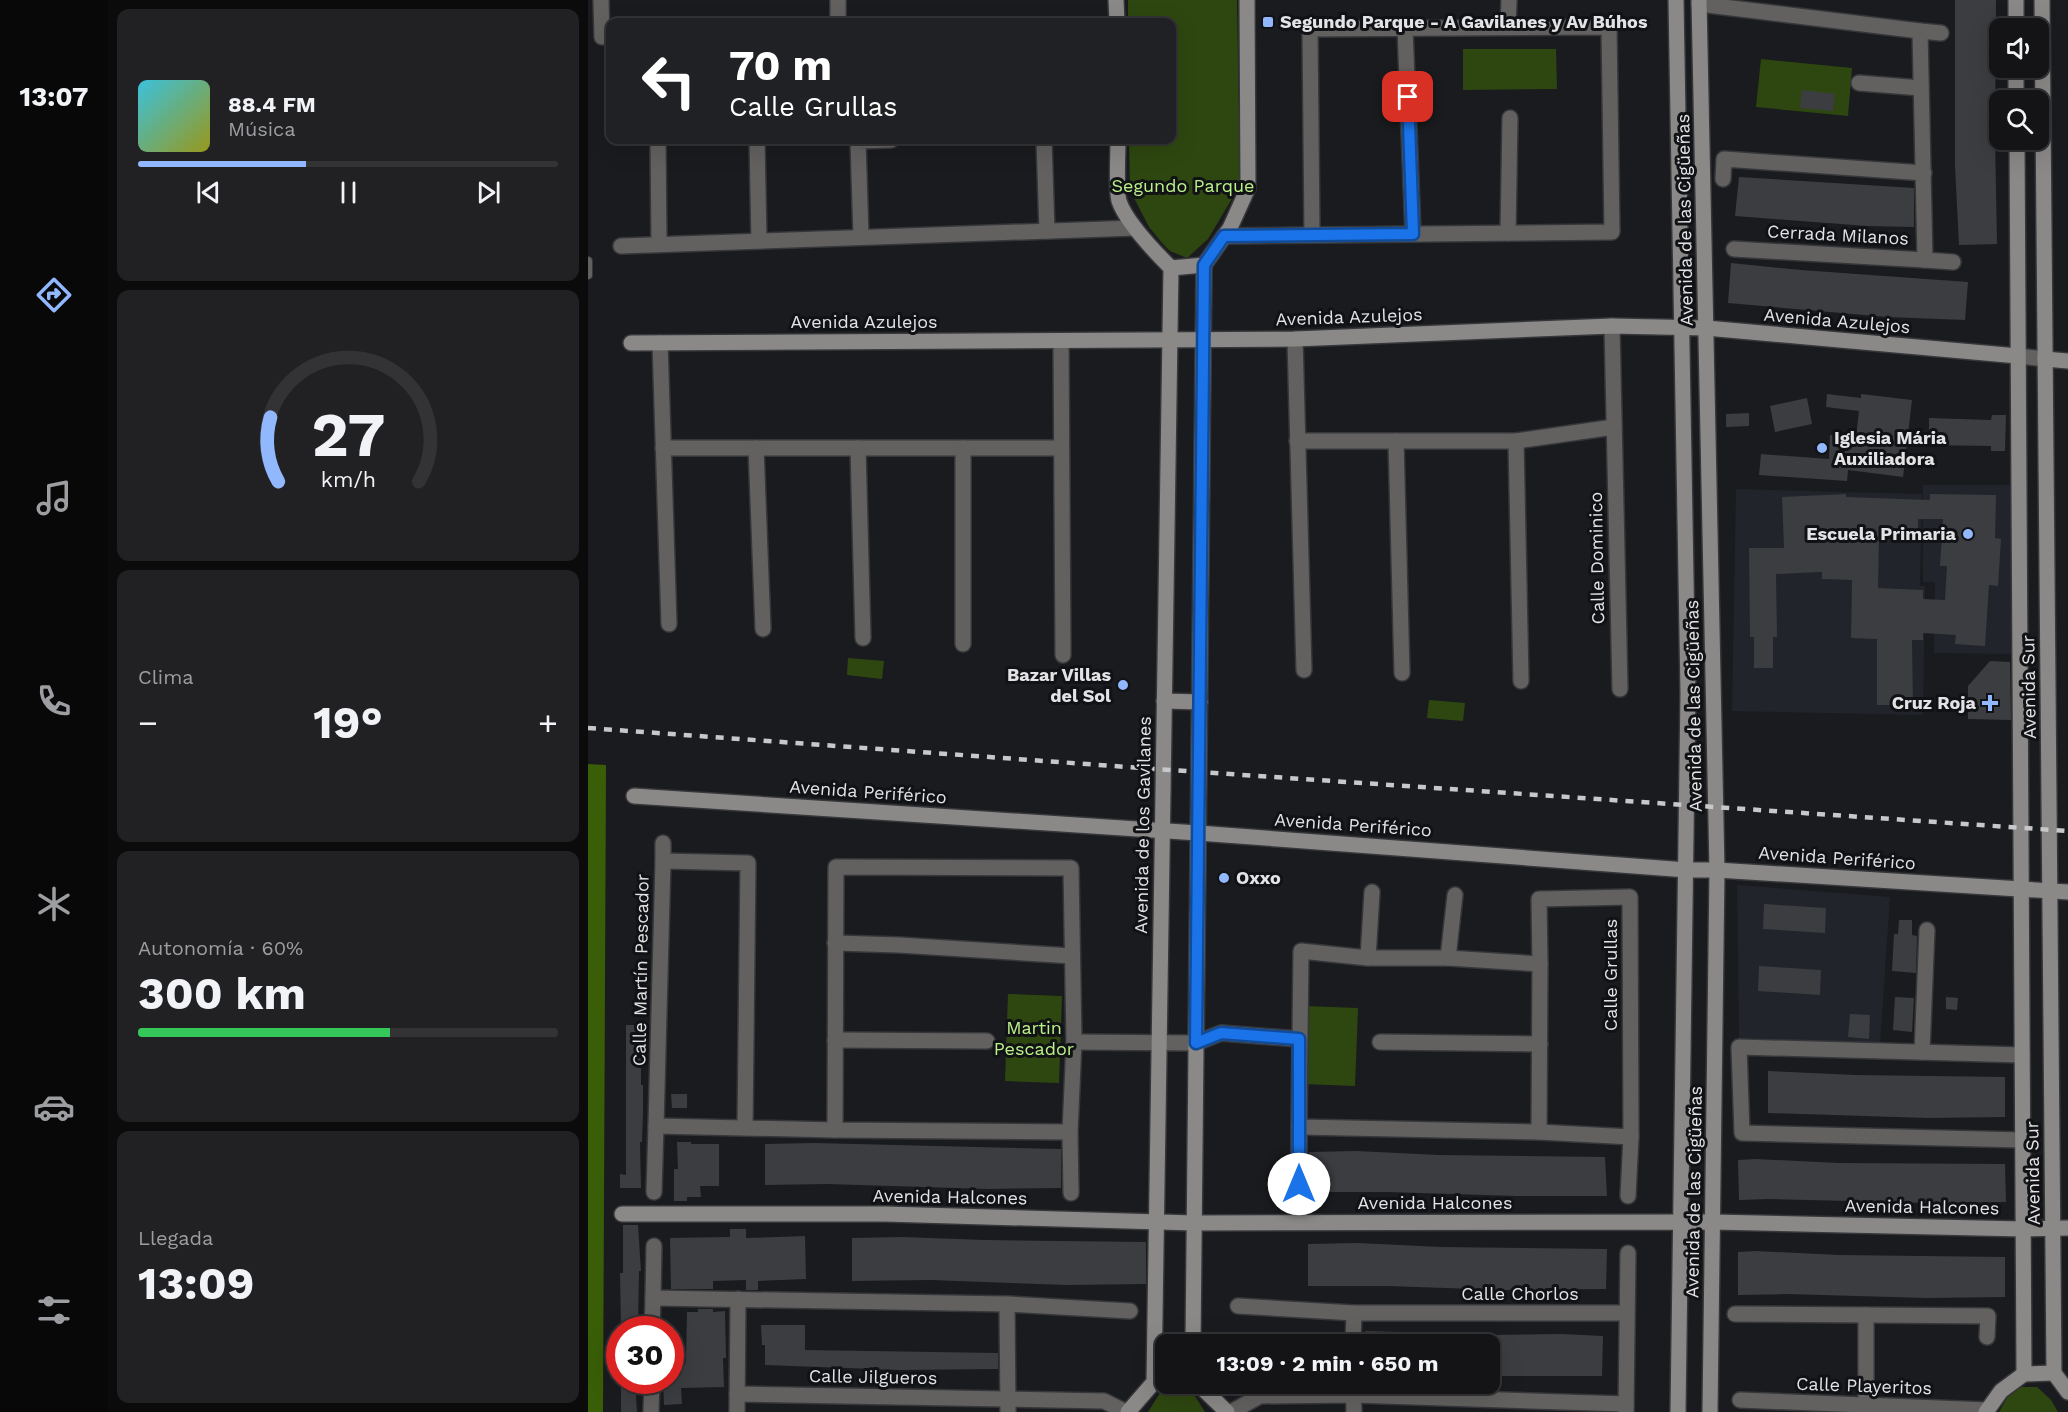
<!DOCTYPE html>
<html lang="es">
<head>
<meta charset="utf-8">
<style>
	body { margin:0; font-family:"Work Sans",sans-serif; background:#212123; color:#f1f3f6; height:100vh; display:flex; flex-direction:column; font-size:22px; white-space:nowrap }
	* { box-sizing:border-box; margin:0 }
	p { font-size:20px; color:#9d9ea1 }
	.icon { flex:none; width:33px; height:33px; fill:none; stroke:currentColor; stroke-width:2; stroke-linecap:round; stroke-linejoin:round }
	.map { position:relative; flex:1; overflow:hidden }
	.details { display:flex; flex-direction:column; gap:9px; padding:9px; background:#0b0b0c; width:480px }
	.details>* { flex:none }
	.top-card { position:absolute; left:18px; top:18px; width:570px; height:126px; border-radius:12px; box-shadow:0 6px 24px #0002,0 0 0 2px #333335; background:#202124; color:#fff; overflow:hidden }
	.controls { position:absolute; left:1401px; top:18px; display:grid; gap:12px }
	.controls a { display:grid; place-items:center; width:60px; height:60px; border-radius:12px; background:#141416; box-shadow:0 6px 24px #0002,0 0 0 2px #333335; font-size:30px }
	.speed { position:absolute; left:18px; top:1316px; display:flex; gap:12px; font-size:30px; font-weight:700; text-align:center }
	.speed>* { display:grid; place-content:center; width:78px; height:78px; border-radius:50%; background:#141416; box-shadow:0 6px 24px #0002,0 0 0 2px #333335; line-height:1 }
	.speed .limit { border:9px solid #d22; background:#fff; color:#111 }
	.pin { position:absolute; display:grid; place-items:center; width:51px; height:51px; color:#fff; margin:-26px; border-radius:12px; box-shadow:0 3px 9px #0006 }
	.me { position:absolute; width:66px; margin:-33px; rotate:0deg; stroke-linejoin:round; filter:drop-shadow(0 0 4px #0008) }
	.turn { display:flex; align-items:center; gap:21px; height:126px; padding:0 24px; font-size:27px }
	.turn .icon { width:78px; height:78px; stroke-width:2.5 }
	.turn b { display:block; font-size:42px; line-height:51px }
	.big { font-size:45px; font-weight:700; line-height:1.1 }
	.details .card { flex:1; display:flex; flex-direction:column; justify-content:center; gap:9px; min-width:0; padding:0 21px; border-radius:12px; background:#212123 }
	.details .dial { align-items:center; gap:0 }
	.dial svg { height:156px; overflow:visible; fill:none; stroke:#333335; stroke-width:7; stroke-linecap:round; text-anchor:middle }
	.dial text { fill:#f1f3f6; stroke:none }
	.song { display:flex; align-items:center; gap:18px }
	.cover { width:72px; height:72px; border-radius:9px; background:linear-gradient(135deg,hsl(190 70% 55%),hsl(60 70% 35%)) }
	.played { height:6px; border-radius:3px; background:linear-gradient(90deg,#91b8fd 40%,#333335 40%) }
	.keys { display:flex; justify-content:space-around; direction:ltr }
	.heat { display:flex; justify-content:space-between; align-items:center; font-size:33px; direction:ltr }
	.charge { height:9px; border-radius:4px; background:linear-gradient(90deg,#34c759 60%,#333335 0) }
	.trip { position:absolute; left:567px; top:1334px; width:345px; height:60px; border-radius:12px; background:#141416; box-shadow:0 6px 24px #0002,0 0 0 2px #333335; font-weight:700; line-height:60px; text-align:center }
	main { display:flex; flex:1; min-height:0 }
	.tab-bar { display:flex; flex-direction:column; width:108px; justify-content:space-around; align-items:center; background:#080809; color:#9d9ea1 }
	.tab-bar .icon { width:42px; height:42px }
	.tab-bar .active { color:#91b8fd }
	.tab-bar b { font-size:27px; color:#f1f3f6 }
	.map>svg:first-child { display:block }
	.built { fill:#21242b }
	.green { fill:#2e4710 }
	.forest { fill:#3a5e07 }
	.building { fill:#3c3d40; fill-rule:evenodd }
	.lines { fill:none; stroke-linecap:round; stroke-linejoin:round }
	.lane-casing { stroke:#36373a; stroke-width:10 }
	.street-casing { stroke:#36373a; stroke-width:18 }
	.secondary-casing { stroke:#36373a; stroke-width:18 }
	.lane { stroke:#626160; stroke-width:8 }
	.street { stroke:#626160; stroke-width:15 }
	.secondary { stroke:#8b8987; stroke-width:15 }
	.rail { stroke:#c8c8ca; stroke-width:4.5; stroke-dasharray:8 8; stroke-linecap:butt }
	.route-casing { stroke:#114b97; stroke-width:15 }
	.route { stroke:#1a73e8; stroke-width:10 }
	.poi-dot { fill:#91b8fd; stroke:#111215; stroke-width:2 }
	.labels { text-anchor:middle; stroke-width:6; stroke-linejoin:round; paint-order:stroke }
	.poi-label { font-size:18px; font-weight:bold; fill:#e3e3e5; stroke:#111215; text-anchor:start }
	.park-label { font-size:18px; fill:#bbf188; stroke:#111215 }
	.street-label { font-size:18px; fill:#e3e3e5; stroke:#111215 }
</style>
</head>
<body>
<main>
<nav class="tab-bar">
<b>13:07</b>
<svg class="icon active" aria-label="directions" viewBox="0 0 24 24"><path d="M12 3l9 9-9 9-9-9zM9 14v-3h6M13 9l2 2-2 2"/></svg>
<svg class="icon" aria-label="music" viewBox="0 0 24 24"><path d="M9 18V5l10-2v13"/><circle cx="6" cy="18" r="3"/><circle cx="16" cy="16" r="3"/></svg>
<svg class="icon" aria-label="phone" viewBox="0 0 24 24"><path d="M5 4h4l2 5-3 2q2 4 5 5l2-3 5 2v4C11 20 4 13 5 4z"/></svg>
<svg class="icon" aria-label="climate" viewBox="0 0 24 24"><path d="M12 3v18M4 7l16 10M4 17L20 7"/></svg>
<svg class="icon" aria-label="car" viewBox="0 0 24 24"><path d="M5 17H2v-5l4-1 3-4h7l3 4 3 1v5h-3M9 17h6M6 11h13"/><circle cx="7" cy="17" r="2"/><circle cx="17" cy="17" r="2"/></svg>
<svg class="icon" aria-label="filters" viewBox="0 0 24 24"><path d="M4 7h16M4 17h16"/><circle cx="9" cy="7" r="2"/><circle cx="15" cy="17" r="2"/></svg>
</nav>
<section class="details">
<div class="card">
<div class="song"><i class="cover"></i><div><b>88.4 FM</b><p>Música</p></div></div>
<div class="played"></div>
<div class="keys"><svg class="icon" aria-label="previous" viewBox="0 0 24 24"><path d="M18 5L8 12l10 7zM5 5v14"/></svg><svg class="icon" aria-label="pause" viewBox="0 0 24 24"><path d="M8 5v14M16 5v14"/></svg><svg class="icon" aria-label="next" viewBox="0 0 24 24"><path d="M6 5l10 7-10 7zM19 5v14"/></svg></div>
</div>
<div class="card dial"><svg viewBox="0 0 100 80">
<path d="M14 69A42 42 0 1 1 86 69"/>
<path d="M14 69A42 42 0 0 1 10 36" stroke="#91b8fd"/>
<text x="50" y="56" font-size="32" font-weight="700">27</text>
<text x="50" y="72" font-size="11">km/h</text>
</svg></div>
<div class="card"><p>Clima</p>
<div class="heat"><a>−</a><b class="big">19°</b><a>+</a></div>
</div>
<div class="card"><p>Autonomía · 60%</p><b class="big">300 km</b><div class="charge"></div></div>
<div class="card"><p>Llegada</p><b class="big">13:09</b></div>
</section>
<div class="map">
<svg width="1480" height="1412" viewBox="0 0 1480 1412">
	<rect width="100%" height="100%" fill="#1a1b1e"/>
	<g class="built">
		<polygon points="1335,485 1426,485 1425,654 1346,653 1347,582 1335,582"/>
		<polygon points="1148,489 1334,494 1332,586 1337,586 1335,715 1144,711"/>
		<polygon points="1149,885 1302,897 1292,1044 1151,1038"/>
	</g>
	<g class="green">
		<polygon points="540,0 649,0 652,185 620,239 599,258 582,251 575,244 561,227 542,190 541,140 584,140 584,22 540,22"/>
		<polygon points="875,49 968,49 969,89 875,90"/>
		<polygon points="1173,59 1264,68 1260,116 1168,107"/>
		<polygon points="260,658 296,661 294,679 259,675"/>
		<polygon points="841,700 877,703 875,721 839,718"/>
		<polygon points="420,994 474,996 471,1083 417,1081"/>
		<polygon points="717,1006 770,1008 767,1086 714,1084"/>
		<polygon points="1432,1387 1449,1387 1463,1400 1470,1412 1411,1412 1419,1398"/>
		<polygon points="572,1393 605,1393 617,1412 560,1412"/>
	</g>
	<polygon class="forest" points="0,764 18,765 15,1412 0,1412"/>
	<g class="building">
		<polygon points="1367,0 1408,0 1407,136 1409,244 1371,245 1367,166"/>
		<polygon points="1214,90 1247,94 1245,111 1212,108"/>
		<polygon points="1151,177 1326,188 1326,227 1279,226 1147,216"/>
		<polygon points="1143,263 1213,270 1380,282 1377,320 1299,317 1140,303"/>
		<polygon points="1239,394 1273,398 1273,394 1324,400 1315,477 1260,470 1259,481 1171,475 1173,454 1241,459 1242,435 1268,437 1271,411 1238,407"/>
		<polygon points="1219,398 1224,424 1187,432 1182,406"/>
		<polygon points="1161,413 1161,426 1138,427 1138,414"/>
		<polygon points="1404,415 1418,415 1417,451 1403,451 1403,446 1341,445 1341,418 1403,420"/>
		<path d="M1258 494V497L1342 500V494L1408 495 1407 538 1413 539 1410 586 1401 585 1397 646 1367 644 1368 635 1335 633V640H1324L1325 705H1289V639L1263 638 1264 580 1234 579V572L1188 574 1189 637H1185V668H1166V637H1162L1161 548H1196L1194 497ZM1330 519H1355L1352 566H1359L1357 600 1335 599V590L1290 588 1291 534 1330 535Z"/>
		<polygon points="1402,661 1422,662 1423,720 1380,719 1380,686"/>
		<polygon points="1176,904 1238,908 1237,933 1175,929"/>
		<polygon points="1311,920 1324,920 1324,935 1329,936 1328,973 1304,971 1306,934 1310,934"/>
		<polygon points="1171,966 1233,970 1232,995 1170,991"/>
		<polygon points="1307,997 1326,998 1324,1032 1305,1030"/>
		<polygon points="1358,997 1370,998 1369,1010 1358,1009"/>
		<polygon points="1262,1014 1282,1015 1281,1039 1260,1037"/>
		<polygon points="38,1025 53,1025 53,1085 55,1085 55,1113 54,1142 52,1142 53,1188 32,1188 32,1174 38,1175"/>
		<polygon points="1180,1071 1268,1075 1417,1077 1417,1117 1339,1118 1180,1113"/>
		<polygon points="83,1094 99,1094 99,1108 84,1108"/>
		<polygon points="89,1142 103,1142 103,1144 131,1144 131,1186 112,1186 113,1197 99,1197 99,1201 86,1201 86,1169 90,1169"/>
		<polygon points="226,1143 473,1149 473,1188 400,1189 239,1184 177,1185 177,1144"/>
		<polygon points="768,1151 851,1155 1017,1157 1019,1196 928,1196 800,1192 720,1192 721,1152"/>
		<polygon points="1168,1159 1251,1163 1417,1164 1418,1202 1340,1203 1181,1199 1151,1200 1150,1160"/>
		<polygon points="35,1225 50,1225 53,1271 51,1271 50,1329 33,1329 32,1273 35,1273"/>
		<polygon points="142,1229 158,1229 158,1238 217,1236 218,1279 170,1281 170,1290 158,1290 158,1280 125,1281 125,1289 83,1289 82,1238 142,1237"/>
		<polygon points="314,1237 397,1240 558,1242 558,1284 479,1285 343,1280 264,1281 264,1238"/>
		<polygon points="770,1243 853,1247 1019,1249 1018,1289 916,1290 799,1286 720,1286 720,1244"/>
		<polygon points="1168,1251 1251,1255 1417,1257 1417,1297 1339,1298 1198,1294 1150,1295 1150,1252"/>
		<polygon points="110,1309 125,1309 125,1312 137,1311 138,1358 135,1358 136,1387 93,1388 94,1404 76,1405 75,1380 82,1380 82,1365 97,1365 98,1361 99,1312 110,1312"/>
		<polygon points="173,1325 217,1325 217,1350 410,1353 410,1369 312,1370 177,1365 177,1345 174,1345"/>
		<polygon points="777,1331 848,1333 848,1344 777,1344"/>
		<polygon points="974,1334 1015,1336 1014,1376 902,1376 902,1335"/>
		<polygon points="33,1380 47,1380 49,1412 33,1412"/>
	</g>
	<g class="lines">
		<g class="lane-casing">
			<polyline id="lane" points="0,261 0,275"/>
		</g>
		<g class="street-casing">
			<g id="street">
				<polyline points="13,0 14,37"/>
				<polyline points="1111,4 1332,31 1337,260 1146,249"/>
				<polyline points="250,22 250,0"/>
				<polyline points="920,27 921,0"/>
				<polyline points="817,28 825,234"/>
				<polyline points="1332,31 1353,33"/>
				<polyline points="1271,83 1333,88"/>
				<polyline points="70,140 71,244"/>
				<polyline points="169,140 171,241"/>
				<polyline points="456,140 459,231"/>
				<polyline points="1135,179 1136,159 1336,173"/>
				<polyline points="920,233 922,118"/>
				<polyline points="636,236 1024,232 1021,27 722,29 724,235"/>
				<polyline points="273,237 270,141 303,140"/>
				<polyline points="33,246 547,228"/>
				<polyline points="1337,260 1365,262"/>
				<polyline points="1024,326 1032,689"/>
				<polyline points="707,339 716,670"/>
				<polyline points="473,341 475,655"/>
				<polyline points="72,343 81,624"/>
				<polyline points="1430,356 1457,359"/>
				<polyline points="709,441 928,441 1026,427"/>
				<polyline points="808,441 814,673"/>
				<polyline points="928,441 933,681"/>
				<polyline points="75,448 473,448"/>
				<polyline points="168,448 175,629"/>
				<polyline points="270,448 275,638"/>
				<polyline points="375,644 375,448"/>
				<polyline points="75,861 75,843"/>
				<polygon points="248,867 483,868 486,1042 482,1132 247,1130"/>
				<polygon points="1042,897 1043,1137 951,1132 711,1127 713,951 780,958 860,958 952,964 951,899"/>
				<polyline points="247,943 311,945 484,956"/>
				<polyline points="780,958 784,892"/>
				<polyline points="860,958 867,895"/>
				<polyline points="247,1040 399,1041"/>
				<polyline points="486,1042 608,1043 633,1033 711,1039"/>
				<polyline points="792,1042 952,1044"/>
				<polyline points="1334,1052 1339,930"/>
				<polyline points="1434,1055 1151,1047 1154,1133 1434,1140"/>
				<polyline points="711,1127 711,1184"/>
				<polyline points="157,1128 160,863 75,861 68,1126 247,1130"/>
				<polyline points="482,1132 483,1193"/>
				<polyline points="951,1132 952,964"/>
				<polyline points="66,1192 68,1126"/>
				<polyline points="1040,1196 1043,1137"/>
				<polyline points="65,1298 66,1246"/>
				<polyline points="419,1304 420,1412"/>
				<polyline points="650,1306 766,1313 1038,1313"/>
				<polyline points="1147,1314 1400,1316 1399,1337"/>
				<polyline points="64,1329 65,1298 419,1304 542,1311"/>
				<polyline points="765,1344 766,1313"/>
				<polyline points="765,1383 766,1412"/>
				<polyline points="149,1394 516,1401 538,1412"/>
				<polyline points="1152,1400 1399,1410"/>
				<polyline points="63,1412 64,1380"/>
				<polyline points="149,1412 150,1299"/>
				<polyline points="643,1412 672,1396 765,1395 1038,1404"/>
				<polyline points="1038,1412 1040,1253"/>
				<polyline points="1278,1412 1278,1315"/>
			</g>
		</g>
		<g class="secondary-casing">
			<g id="secondary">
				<polyline points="528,0 529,22"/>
				<polyline points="1088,0 1100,693 1090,1412"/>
				<polyline points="1111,0 1129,870 1122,1412"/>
				<polyline points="1428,0 1428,28"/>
				<polyline points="1454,0 1466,1373 1480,1392"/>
				<polyline points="1428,68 1428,100"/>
				<path d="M530 140C530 153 528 191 531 201 538 222 567 252 583 268L566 1382 540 1412"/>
				<polyline points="1429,140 1436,1374"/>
				<polyline points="583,268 616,265"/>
				<polyline points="43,343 707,339 1024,326 1118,328 1430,356"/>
				<polyline points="1457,359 1480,361"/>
				<polyline points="576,701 612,702"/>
				<polyline points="46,796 610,833 1099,870 1129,870 1480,892"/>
				<polyline points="34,1214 297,1214 606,1223 1125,1222 1435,1229 1480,1228"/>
				<polyline points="605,1344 616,265 642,228 660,188 659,0"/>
				<polyline points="609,1383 639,1412"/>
				<polyline points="1398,1412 1413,1391 1436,1374 1466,1373"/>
			</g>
		</g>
		<use href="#lane" class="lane"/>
		<use href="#street" class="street"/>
		<use href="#secondary" class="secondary"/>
		<polyline class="rail" points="0,728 553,768 1480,831"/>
	</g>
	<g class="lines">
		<g class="route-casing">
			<polyline id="route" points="711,1184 711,1039 633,1033 608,1043 616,265 636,236 825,234 820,97"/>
		</g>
		<use href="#route" class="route"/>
	</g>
	<g class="poi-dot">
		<rect x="674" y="16" width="12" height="12" rx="3"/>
		<circle cx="1234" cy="448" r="6"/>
		<circle cx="1380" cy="534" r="6"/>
		<circle cx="535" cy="685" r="6"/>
		<path d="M1399 694h6v6h6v6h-6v6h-6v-6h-6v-6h6z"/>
		<circle cx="636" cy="878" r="6"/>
	</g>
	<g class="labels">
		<g class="poi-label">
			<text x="692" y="28">Segundo Parque - A Gavilanes y Av Búhos</text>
			<text x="1246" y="444">Iglesia Mária<tspan x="1246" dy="21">Auxiliadora</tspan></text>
			<text x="1368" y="540" text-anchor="end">Escuela Primaria</text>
			<text x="523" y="681" text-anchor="end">Bazar Villas<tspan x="523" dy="21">del Sol</tspan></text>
			<text x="1388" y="709" text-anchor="end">Cruz Roja</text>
			<text x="648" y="884">Oxxo</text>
		</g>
		<g class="park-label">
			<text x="595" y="192">Segundo Parque</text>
			<text x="446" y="1034">Martin<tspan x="446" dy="21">Pescador</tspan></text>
		</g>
		<g class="street-label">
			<text transform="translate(1097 220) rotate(-91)" y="6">Avenida de las Cigüeñas</text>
			<text transform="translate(1250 235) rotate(3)" y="6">Cerrada Milanos</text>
			<text transform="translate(761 317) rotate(-2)" y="6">Avenida Azulejos</text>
			<text transform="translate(1249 321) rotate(5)" y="6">Avenida Azulejos</text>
			<text x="276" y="328">Avenida Azulejos</text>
			<text transform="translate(1009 558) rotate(-91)" y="6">Calle Dominico</text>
			<text transform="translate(1441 687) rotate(-91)" y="6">Avenida Sur</text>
			<text transform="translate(1106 706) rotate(-91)" y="6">Avenida de las Cigüeñas</text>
			<text transform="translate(280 792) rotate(4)" y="6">Avenida Periférico</text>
			<text transform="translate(555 825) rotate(-89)" y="6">Avenida de los Gavilanes</text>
			<text transform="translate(765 825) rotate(4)" y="6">Avenida Periférico</text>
			<text transform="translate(1249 858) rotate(4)" y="6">Avenida Periférico</text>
			<text transform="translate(53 970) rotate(-89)" y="6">Calle Martín Pescador</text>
			<text transform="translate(1023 975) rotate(-90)" y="6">Calle Grullas</text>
			<text transform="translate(1445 1173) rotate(-91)" y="6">Avenida Sur</text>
			<text transform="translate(1106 1192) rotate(-89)" y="6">Avenida de las Cigüeñas</text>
			<text transform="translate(362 1197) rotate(1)" y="6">Avenida Halcones</text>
			<text x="847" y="1209">Avenida Halcones</text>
			<text transform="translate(1334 1207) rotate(1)" y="6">Avenida Halcones</text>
			<text x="932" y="1300">Calle Chorlos</text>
			<text transform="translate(285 1377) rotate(1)" y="6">Calle Jilgueros</text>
			<text transform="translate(1276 1386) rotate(2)" y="6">Calle Playeritos</text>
		</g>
	</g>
</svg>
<div class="controls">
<a><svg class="icon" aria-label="sound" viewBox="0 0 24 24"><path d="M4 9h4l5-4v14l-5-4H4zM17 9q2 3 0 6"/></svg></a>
<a><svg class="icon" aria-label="search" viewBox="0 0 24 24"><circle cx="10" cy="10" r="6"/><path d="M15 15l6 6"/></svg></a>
</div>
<div class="speed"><div class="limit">30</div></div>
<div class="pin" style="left:820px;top:97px;background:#d93025"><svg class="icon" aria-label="arrive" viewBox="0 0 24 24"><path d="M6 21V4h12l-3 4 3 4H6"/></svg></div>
<svg class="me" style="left:711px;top:1184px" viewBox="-20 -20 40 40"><circle r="19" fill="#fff"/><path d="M0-13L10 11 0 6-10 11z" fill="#1a73e8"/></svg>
<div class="trip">13:09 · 2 min · 650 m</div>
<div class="top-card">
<div class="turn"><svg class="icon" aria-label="left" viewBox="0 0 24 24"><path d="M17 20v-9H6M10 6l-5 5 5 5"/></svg><div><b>70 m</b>Calle Grullas</div></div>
</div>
</div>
</main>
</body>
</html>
